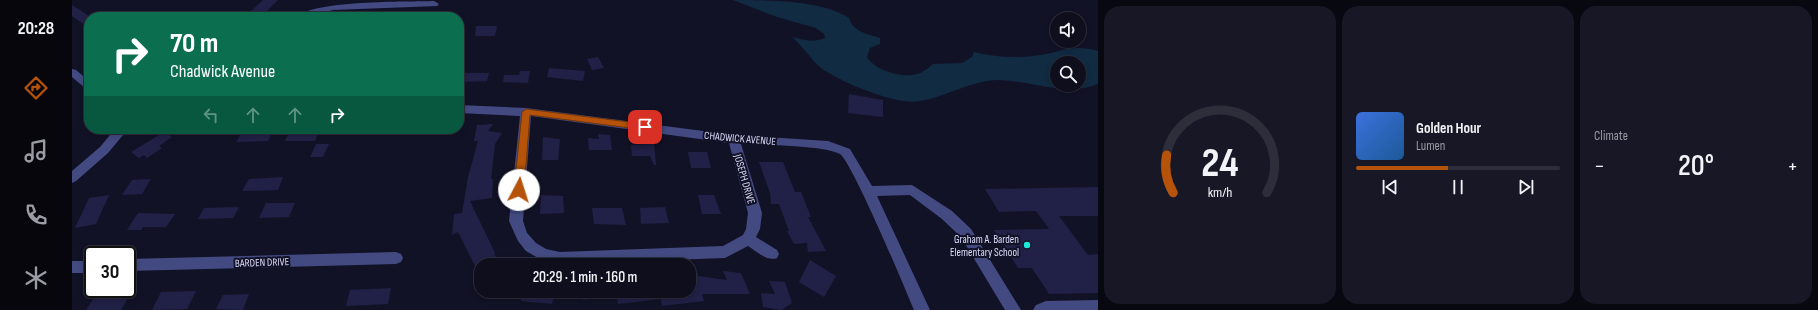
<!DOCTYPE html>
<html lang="en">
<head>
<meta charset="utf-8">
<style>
	body { margin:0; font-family:"Sofia Sans Condensed",sans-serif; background:#171726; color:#f1f3f6; height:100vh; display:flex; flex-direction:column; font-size:15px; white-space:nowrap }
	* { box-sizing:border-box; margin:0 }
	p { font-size:13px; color:#9b9ca4 }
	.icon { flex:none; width:22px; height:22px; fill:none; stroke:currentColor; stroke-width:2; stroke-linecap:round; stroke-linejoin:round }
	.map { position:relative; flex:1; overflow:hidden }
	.sheet { display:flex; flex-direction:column; gap:6px; padding:6px; background:#080810; width:720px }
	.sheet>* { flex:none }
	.guide { position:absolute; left:12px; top:12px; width:380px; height:122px; border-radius:16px; box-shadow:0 2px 6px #0003,0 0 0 1px #2e2e3b; background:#0b6e4f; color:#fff; overflow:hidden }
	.fabs { position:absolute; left:978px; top:12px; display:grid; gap:8px }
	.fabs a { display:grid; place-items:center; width:36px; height:36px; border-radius:50%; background:#0e0e1d; box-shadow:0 2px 6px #0003,0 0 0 1px #2e2e3b; font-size:20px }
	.speed { position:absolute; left:12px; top:246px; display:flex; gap:8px; font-size:20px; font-weight:700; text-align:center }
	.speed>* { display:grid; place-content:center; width:52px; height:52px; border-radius:50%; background:#0e0e1d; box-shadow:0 2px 6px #0003,0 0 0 1px #2e2e3b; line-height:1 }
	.speed .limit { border:2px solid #111; border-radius:6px; background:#fff; color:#111 }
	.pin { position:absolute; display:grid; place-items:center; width:34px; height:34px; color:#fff; margin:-17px; border-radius:8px; box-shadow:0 2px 6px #0006 }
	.me { position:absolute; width:44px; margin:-22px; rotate:5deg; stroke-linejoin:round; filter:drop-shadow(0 0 3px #0008) }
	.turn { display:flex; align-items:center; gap:14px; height:84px; padding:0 20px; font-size:18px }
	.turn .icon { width:52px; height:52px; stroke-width:2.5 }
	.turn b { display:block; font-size:28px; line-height:34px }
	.lanes { display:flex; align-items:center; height:38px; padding:0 20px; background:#0003; justify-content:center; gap:20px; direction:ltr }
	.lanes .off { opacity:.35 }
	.big { font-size:30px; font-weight:600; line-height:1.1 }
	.sheet .tile { flex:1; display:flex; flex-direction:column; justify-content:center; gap:6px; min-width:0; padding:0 14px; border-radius:16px; background:#171726 }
	.sheet .dial { align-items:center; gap:0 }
	.dial svg { height:104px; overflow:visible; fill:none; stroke:#2e2e3b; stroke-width:7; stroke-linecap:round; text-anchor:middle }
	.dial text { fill:#f1f3f6; stroke:none }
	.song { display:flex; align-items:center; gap:12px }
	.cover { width:48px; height:48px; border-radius:6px; background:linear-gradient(135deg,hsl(220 70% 55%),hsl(210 70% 35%)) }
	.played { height:4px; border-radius:2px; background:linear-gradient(90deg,#b45309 45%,#2e2e3b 45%) }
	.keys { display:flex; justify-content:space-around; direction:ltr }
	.heat { display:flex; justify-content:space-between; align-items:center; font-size:22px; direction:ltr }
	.sheet .tiles { flex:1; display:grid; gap:6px; grid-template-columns:repeat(3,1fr) }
	.trip { position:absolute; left:402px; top:258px; width:222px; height:40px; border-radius:16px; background:#0e0e1d; box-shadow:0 2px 6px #0003,0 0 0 1px #2e2e3b; font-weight:600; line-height:40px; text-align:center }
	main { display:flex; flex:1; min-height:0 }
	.tabs { display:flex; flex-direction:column; width:72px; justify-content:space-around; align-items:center; background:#06060c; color:#9b9ca4 }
	.tabs .icon { width:28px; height:28px }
	.tabs .current { color:#b45309 }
	.tabs b { font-size:18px; color:#f1f3f6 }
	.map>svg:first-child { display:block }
	.water { fill:#102b42; fill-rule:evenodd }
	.building { fill:#212046 }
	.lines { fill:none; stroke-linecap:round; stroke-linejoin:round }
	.minor { fill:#424a81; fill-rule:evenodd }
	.route { fill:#b45309; stroke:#753606 }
	.poi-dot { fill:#1ae9da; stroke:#121227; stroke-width:1.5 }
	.labels { text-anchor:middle; stroke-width:4; stroke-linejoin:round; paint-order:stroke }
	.street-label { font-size:11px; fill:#dcddfc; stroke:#121227 }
	.poi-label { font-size:11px; fill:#dcddfc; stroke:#121227; text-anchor:end }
</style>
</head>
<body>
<main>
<nav class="tabs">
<b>20:28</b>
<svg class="icon current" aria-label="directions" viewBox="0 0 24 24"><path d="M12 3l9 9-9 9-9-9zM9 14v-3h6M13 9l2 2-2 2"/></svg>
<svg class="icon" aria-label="music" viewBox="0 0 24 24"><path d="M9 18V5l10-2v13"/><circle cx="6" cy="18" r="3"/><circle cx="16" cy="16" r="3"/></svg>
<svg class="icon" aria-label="phone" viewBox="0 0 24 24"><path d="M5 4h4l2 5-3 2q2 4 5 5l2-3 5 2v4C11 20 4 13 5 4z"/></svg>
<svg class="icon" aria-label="climate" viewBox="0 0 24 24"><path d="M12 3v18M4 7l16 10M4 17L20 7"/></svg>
</nav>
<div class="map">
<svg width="1026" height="310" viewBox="0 0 1026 310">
	<rect width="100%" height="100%" fill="#121227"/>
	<path class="water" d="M661 0C694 0 750 0 777 18 781 32 796 34 808 38V44L798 48 795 57C802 70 831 79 845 74 852 72 856 68 861 64L890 63 900 57 902 52C921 57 942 58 961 56 988 54 996 43 1026 51V84C994 97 960 81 927 80 900 80 874 97 848 101 825 106 768 82 749 68 738 59 731 46 720 37 732 40 741 43 753 38L752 34 744 28 705 17ZM985 63H1007V85H985Z"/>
	<g class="building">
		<polygon points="191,0 206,0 193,13 179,11"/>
		<polygon points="0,5 17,16 17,28 0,16"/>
		<polygon points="404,26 425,26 423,36 403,36"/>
		<polygon points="526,57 532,68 520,70 515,59"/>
		<polygon points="477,68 513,71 511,81 475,77"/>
		<polygon points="448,71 458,71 456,83 431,82 432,75 447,75"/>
		<polygon points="393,73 417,73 415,81 390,82"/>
		<polygon points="777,94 811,100 811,117 776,113"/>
		<polygon points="421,124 416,131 430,133 423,144 419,179 421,179 420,198 398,201 423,253 422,254 430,265 407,265 404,268 386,232 380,235 382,214 390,213 396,177 406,141 402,141 405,125"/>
		<polygon points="201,130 196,141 164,142 171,131"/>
		<polygon points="218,131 247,131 243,141 213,141"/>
		<polygon points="92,132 100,137 87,146 90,148 75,158 72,155 67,158 59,152"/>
		<polygon points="526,134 538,135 540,150 517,150 516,138 527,139"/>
		<polygon points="471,137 488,139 486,160 470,160"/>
		<polygon points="573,142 582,142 584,165 582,165 578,156 560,156 559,145 574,144"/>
		<polygon points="244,144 257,144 251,157 238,157"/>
		<polygon points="616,152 635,152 639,168 619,168"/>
		<polygon points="687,162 711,162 723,192 729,192 739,217 736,217 754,251 736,252 735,243 722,244 715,231 717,231 707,204 699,204 698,193"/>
		<polygon points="211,177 206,190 170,191 177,179"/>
		<polygon points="79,179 70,194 50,195 60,180"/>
		<polygon points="1026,187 1026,216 987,216 1016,255 1026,254 1026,293 977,294 960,268 946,268 922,230 977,229 964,211 927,212 913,189"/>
		<polygon points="37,195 24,224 3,228 17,198"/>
		<polygon points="469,195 491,196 492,213 468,214"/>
		<polygon points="626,195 642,195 649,214 630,214"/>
		<polygon points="194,203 223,203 217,217 187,218"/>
		<polygon points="167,207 161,218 126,219 132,208"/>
		<polygon points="593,207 597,223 569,224 568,208"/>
		<polygon points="520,208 550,208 554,225 522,224"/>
		<polygon points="66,213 103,214 94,227 71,227 69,230 55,230"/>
		<polygon points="738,260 764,276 752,297 727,282"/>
		<polygon points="651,271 669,273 678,294 630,294 632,301 590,306 589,299 546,304 544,291 617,291 617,274 626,273 626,276 655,280"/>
		<polygon points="697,281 713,282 720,303 709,310 691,307 689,293 703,294"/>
		<polygon points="319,288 316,304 274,306 278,290"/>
		<polygon points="124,291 115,309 80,310 89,292"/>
		<polygon points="452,291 483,291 480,304 449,301"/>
		<polygon points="512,291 539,291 539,296 511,300"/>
		<polygon points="25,293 59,293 49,310 14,310"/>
		<polygon points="177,294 171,310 144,309 151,295"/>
	</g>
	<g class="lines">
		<g class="minor">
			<path d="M362 1 367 4 365 6 261 10 238 17H225C242 0 335 2 362 1Z"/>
			<polygon points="0,69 4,70 17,81 17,89 13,88 0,77"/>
			<path d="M387 105 454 108 662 135 756 141 778 149 800 186 840 185 880 211 899 229 949 310H933L889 237 870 219 838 195 805 196 858 310H842C833 288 780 162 768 154 751 145 692 145 669 144L690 213 688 229 684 237 705 250 707 254 705 258C695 262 684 251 676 246L653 258 488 264 466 258 454 251 446 241 437 221 448 116 387 113ZM459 116 657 143 676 213 674 229 671 235 651 246 488 252 474 249 464 243 455 233 451 221Z"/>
			<polygon points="43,129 56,129 36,153 4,181 0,183 0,171 28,147"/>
			<polygon points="324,252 329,254 331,258 329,262 324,264 55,271 55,259"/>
			<rect x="0" y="261" width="21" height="12"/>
			<polygon points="1026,300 1026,310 961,310 964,305 974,301"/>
		</g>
	</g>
	<polygon class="route" points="454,109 573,124 577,127 573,130 458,115 452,190 447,193 442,190 450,112"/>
	<circle class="poi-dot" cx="955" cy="245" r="4"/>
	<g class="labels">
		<g class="street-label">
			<text transform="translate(668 138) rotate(5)" y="4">CHADWICK AVENUE</text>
			<text transform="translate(673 179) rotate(74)" y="4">JOSEPH DRIVE</text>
			<text transform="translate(190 262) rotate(-2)" y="4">BARDEN DRIVE</text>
		</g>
		<g class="poi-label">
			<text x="947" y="243">Graham A. Barden<tspan x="947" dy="13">Elementary School</tspan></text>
		</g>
	</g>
</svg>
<div class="fabs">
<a><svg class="icon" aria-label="sound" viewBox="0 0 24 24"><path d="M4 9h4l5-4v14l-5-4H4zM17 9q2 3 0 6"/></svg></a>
<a><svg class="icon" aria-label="search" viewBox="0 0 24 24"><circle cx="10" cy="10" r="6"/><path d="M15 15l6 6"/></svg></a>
</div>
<div class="speed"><div class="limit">30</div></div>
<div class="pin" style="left:573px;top:127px;background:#d93025"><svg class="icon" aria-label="arrive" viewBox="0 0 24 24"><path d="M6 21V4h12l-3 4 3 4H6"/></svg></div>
<svg class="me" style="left:447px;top:190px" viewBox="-20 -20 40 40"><circle r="19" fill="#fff"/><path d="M0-13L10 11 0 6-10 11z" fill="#b45309"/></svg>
<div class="trip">20:29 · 1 min · 160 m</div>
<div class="guide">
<div class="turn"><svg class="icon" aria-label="right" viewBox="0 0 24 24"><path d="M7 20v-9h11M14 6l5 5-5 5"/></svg><div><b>70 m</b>Chadwick Avenue</div></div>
<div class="lanes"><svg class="icon off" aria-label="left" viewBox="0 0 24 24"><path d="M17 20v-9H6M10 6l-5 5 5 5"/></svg><svg class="icon off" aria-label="ahead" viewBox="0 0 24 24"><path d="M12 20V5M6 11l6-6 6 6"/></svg><svg class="icon off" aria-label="ahead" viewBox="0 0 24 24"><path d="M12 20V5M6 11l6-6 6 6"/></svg><svg class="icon" aria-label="right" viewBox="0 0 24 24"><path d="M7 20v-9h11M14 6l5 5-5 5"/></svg></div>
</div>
</div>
<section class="sheet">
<div class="tiles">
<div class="tile dial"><svg viewBox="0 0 100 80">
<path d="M14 69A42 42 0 1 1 86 69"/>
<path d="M14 69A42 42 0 0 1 9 40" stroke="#b45309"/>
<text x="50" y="56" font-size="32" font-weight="700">24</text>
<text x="50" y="72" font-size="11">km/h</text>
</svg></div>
<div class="tile">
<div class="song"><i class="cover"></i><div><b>Golden Hour</b><p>Lumen</p></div></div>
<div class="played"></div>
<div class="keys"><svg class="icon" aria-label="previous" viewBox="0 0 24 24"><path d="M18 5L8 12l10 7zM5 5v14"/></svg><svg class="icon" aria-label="pause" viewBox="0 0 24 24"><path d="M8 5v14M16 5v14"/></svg><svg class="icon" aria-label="next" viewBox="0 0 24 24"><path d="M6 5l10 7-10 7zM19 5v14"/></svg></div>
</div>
<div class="tile"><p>Climate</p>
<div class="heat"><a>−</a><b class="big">20°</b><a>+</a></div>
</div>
</div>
</section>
</main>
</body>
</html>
